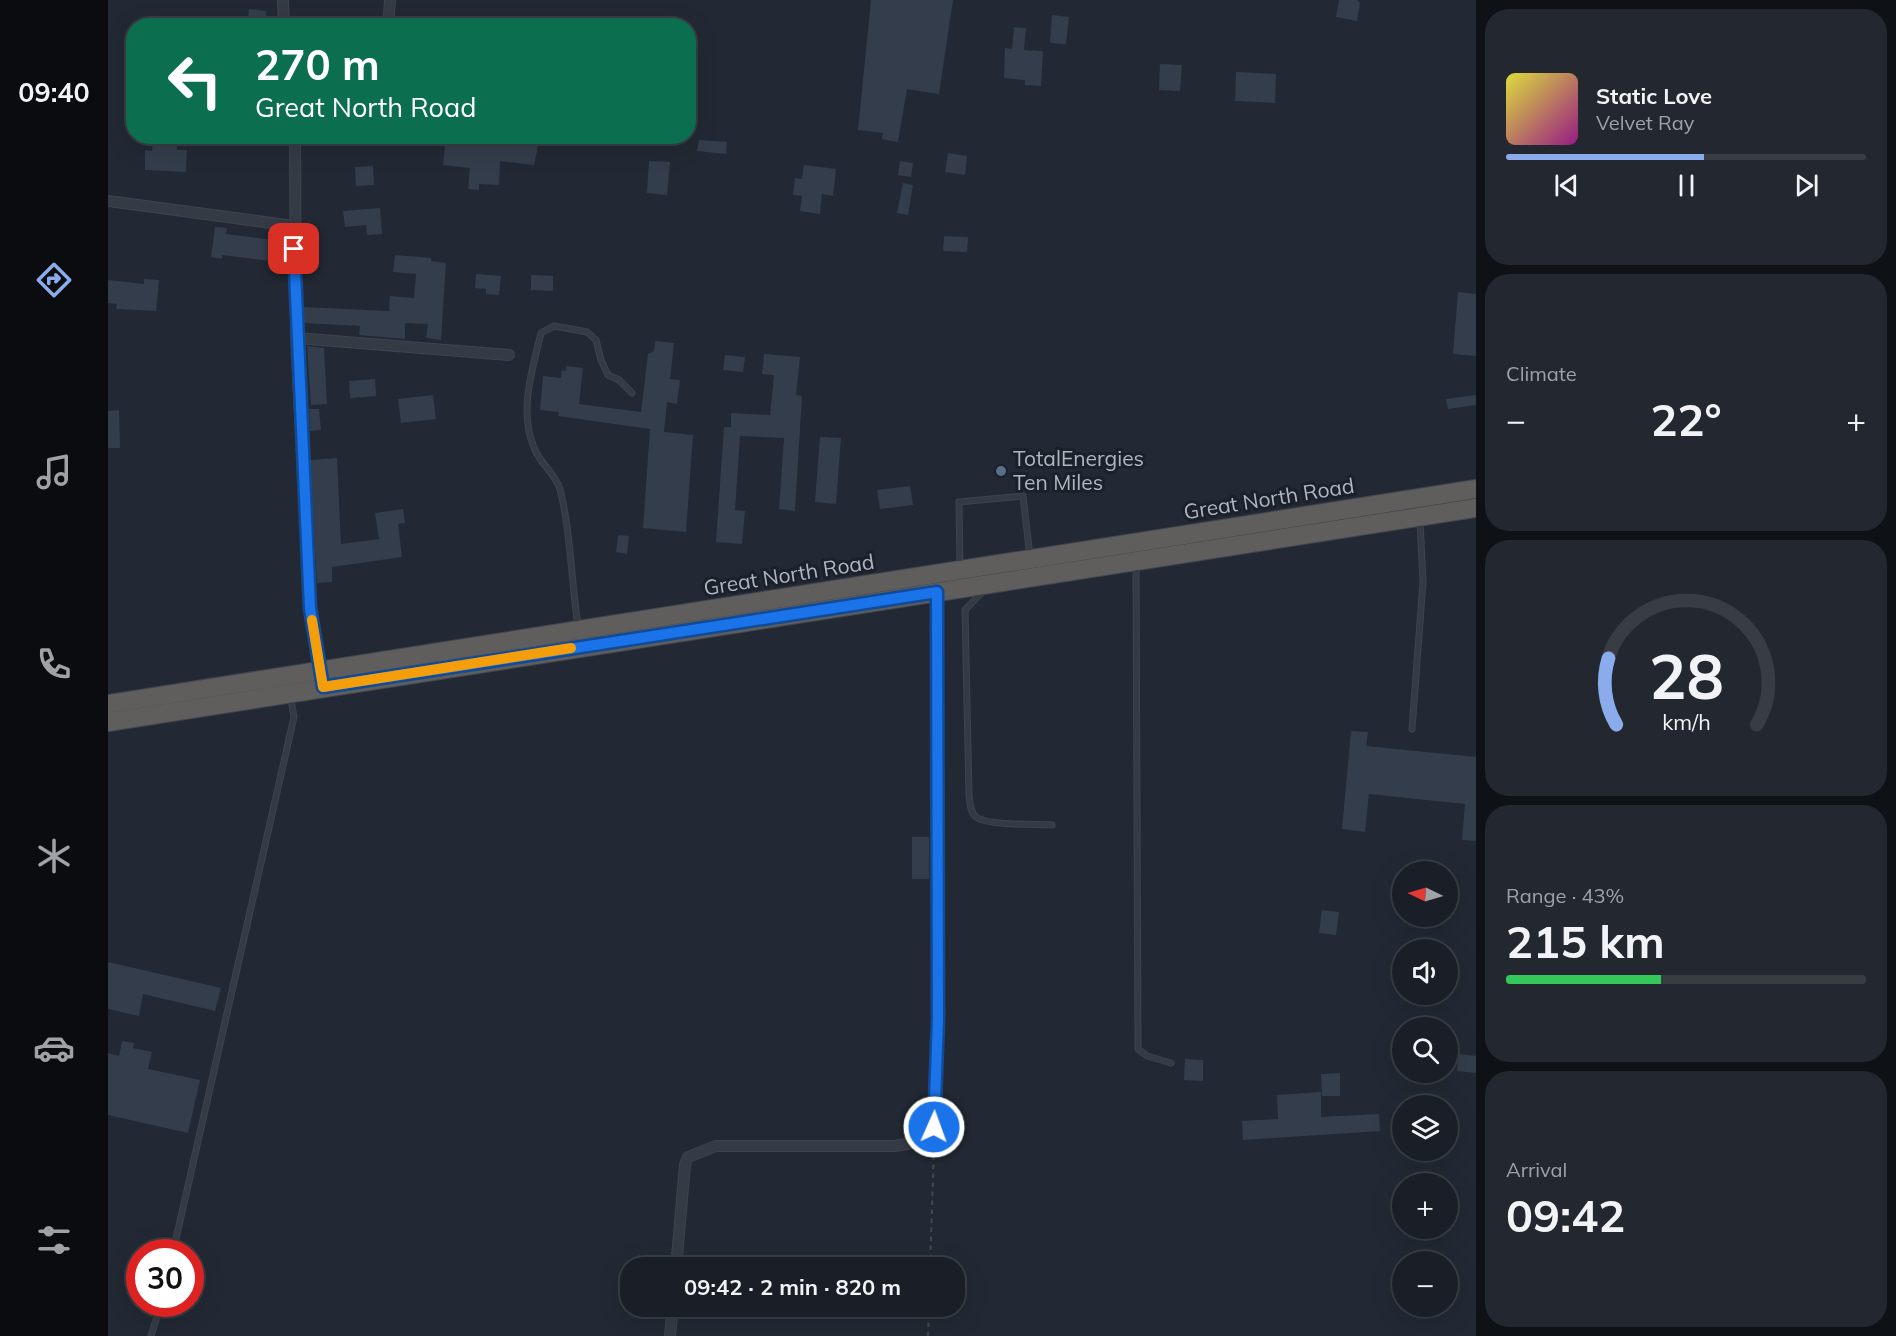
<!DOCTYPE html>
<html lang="en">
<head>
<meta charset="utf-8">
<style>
	body { margin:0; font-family:Mulish,sans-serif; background:#23272f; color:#f1f3f6; height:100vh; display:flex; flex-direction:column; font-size:22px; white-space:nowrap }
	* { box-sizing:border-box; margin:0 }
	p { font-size:20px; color:#9fa2a7 }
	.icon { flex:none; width:33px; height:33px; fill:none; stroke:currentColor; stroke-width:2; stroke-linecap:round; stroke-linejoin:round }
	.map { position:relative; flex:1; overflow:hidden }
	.panel { display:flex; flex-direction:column; gap:9px; padding:9px; background:#0e1115; width:420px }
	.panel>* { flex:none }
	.top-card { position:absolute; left:18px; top:18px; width:570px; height:126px; border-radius:24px; box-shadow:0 6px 24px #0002,0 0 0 2px #383d44; background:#0b6e4f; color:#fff; overflow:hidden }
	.needle { width:39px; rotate:275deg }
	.buttons { position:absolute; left:1284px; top:861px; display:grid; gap:12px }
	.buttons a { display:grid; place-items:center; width:66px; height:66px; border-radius:50%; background:#1a1f27; box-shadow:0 6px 24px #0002,0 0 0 2px #383d44; font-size:30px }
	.speed { position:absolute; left:18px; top:1239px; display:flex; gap:12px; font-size:30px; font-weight:700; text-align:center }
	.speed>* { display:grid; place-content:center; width:78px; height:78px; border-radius:50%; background:#1a1f27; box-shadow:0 6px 24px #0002,0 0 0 2px #383d44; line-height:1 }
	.speed .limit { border:9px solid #d22; background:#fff; color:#111 }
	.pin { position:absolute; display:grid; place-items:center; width:51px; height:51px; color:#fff; margin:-26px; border-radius:12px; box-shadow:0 3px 9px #0006 }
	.me { position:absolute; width:66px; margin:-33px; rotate:2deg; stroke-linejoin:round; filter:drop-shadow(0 0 4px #0008) }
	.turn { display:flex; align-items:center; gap:21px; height:126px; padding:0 30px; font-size:27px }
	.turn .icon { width:78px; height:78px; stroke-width:2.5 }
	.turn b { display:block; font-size:42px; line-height:51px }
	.big { font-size:45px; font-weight:700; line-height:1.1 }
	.panel .widget { flex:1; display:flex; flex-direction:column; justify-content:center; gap:9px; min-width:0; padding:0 21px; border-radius:24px; background:#23272f }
	.panel .dial { align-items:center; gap:0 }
	.dial svg { height:156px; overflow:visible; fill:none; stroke:#383d44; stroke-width:7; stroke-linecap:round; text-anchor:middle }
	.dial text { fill:#f1f3f6; stroke:none }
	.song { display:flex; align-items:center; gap:18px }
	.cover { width:72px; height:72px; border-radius:9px; background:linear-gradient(135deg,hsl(60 70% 55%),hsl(310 70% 35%)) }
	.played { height:6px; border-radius:3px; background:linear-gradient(90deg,#8aabec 55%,#383d44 55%) }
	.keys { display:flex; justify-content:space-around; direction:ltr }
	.heat { display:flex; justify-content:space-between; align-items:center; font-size:33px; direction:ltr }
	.charge { height:9px; border-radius:4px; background:linear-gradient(90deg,#34c759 43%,#383d44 0) }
	.trip { position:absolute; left:512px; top:1257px; width:345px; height:60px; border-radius:24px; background:#1a1f27; box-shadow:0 6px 24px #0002,0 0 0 2px #383d44; font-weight:700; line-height:60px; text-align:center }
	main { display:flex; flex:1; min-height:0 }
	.tabs { display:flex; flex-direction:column; width:108px; justify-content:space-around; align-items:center; background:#0a0c10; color:#9fa2a7 }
	.tabs .icon { width:42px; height:42px }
	.tabs .active { color:#8aabec }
	.tabs b { font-size:27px; color:#f1f3f6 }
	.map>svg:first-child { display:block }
	.building { fill:#343d4b }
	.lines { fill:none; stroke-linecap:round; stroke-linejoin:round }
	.service-casing { stroke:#3e444f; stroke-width:7 }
	.minor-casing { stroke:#3e444f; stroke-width:12 }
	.trunk-casing { stroke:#3f4650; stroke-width:20 }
	.path { stroke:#3c4c4e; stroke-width:2; stroke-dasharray:4.5 4.5; stroke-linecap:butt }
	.service { stroke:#353b45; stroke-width:5 }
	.minor { stroke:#353b45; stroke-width:10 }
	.trunk { stroke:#5f5e5c; stroke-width:18 }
	.route-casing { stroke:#114b97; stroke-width:15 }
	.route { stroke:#1a73e8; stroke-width:10 }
	.slow { stroke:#f59e0b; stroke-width:10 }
	.service-dot { fill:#5c6f8a; stroke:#1b202a; stroke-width:2 }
	.labels { text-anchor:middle; stroke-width:6; stroke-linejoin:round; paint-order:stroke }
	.poi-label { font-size:21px; fill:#afb6c2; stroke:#1b202a; text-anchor:start }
	.street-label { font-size:21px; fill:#afb6c2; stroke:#1b202a }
</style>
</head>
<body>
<main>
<nav class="tabs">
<b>09:40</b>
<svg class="icon active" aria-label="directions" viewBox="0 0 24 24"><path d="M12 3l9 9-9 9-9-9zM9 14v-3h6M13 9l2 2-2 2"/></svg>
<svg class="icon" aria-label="music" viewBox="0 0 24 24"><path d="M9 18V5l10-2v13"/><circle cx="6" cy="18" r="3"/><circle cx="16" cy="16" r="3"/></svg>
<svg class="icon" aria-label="phone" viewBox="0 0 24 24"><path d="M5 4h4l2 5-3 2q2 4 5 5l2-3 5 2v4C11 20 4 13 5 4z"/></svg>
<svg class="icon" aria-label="climate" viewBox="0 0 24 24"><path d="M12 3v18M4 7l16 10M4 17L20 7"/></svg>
<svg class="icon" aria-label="car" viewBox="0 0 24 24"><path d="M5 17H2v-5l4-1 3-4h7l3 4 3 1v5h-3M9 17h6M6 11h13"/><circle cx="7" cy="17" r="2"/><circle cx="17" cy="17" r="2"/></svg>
<svg class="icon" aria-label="filters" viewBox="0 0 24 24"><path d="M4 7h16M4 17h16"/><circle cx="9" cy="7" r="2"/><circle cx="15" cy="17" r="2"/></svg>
</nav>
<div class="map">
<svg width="1368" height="1336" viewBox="0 0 1368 1336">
	<rect width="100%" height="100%" fill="#222934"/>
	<g class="building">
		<polygon points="763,0 845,0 831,94 799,89 790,142 774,139 775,133 750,130"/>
		<polygon points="1231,0 1249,0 1252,3 1249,21 1228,17"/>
		<polygon points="141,9 158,11 157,26 139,26"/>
		<polygon points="944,15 961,17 958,44 942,43"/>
		<polygon points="906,27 918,28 916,50 935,51 933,86 917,85 917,80 896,78 897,48 904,49"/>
		<polygon points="1052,64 1074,65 1072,91 1051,90"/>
		<polygon points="1128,72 1168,74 1167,103 1127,101"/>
		<polygon points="45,136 69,136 69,150 79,150 78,172 37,170 37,150 44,151"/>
		<polygon points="338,136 354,136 354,142 401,144 402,136 416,136 416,143 430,146 426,165 392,161 391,185 371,184 371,190 360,189 362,168 335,165"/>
		<polygon points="591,140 619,142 618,154 589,151"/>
		<polygon points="840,153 859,156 857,175 837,172"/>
		<polygon points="541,161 562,162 559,195 539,193"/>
		<polygon points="792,161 805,163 803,177 790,175"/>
		<polygon points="696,165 728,169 725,196 714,194 712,214 692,211 694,196 685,195 687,178 694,179"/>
		<polygon points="265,166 266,185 248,186 247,167"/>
		<polygon points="795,183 805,185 800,215 789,213"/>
		<polygon points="272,208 274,234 259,235 258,225 237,227 235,211"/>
		<polygon points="107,227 119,228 118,234 165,240 163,261 114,255 114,259 103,257"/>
		<polygon points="836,236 860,237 859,252 835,251"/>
		<polygon points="287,255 323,258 323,261 338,263 333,340 318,338 320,324 297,323 297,339 251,335 252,326 195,323 195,307 281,311 282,296 306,298 308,274 285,272"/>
		<polygon points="368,274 393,276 391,295 378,294 378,289 367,288"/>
		<polygon points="423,275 445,276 445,291 423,290"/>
		<polygon points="36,279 51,280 48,311 8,309 9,304 0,303 0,280 36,284"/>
		<polygon points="1350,292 1368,294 1368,356 1345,354"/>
		<polygon points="547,341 566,343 562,379 572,380 569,404 559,402 556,432 585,435 578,532 535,528 542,429 450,416 451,412 432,410 435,376 453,378 454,370 458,371 458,366 475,368 471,404 533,412 540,354 546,351"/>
		<polygon points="199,346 216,348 219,404 203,405"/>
		<polygon points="656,354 692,357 688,395 694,396 687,511 671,509 676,438 632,436 627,510 637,511 634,544 608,542 616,427 623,427 623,413 662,415 666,375 654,374"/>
		<polygon points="617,355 637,357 635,372 615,370"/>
		<polygon points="267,379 268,396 242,398 241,381"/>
		<polygon points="325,395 328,419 293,423 290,399"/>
		<polygon points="1368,395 1368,405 1340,409 1338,399"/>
		<polygon points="201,409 211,409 213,430 202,431"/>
		<polygon points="11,410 12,448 0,448 0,411"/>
		<polygon points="712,437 733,438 728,504 707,502"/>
		<polygon points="229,458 233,544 271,539 267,513 295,509 297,523 290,524 294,557 224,567 224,582 209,583 202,460"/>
		<polygon points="802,486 805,505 772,509 769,490"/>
		<polygon points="510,535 521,536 519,554 508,552"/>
		<polygon points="1243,731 1260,732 1258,746 1368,757 1368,841 1354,840 1357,804 1261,794 1257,832 1234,829"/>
		<rect x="804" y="837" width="17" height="42"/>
		<polygon points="1214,910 1231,912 1228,935 1211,933"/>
		<polygon points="0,962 113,988 107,1011 35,994 31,1016 0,1009"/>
		<polygon points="14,1041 26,1043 25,1048 44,1052 40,1069 92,1080 80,1133 0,1115 0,1053 11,1056"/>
		<polygon points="1351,1054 1368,1056 1368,1073 1349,1071"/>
		<polygon points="1077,1059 1095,1060 1095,1081 1076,1080"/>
		<polygon points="1232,1073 1232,1096 1214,1096 1213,1074"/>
		<polygon points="1213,1092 1213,1117 1271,1114 1272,1131 1135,1140 1134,1121 1170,1119 1169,1095"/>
	</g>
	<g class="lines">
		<g class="service-casing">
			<g id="service">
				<polyline points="1028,565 1030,1049 1039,1056 1063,1063"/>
				<polyline points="852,568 851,502 915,496 922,557"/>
				<path d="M875 591 857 610 861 795C862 801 862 813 868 817 880 826 928 824 944 825"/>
				<path d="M470 626C463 580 463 533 452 489 448 475 433 464 427 450 410 413 424 371 433 333L446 326 479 332 488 340 493 360 500 375 511 380 524 393"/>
				<polyline points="1304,729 1315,582 1312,521"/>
				<polyline points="65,1252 186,717 182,695"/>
				<polyline points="43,1336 53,1304"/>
			</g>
		</g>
		<g class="minor-casing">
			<g id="minor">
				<polyline points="175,0 176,26"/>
				<polyline points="280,26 282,0"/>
				<polyline points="187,136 188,338 202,608 212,675"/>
				<polyline points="187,137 249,140 256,136"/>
				<polyline points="0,201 186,226"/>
				<polyline points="188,338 401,355"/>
				<polyline points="568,1268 577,1165 580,1157 608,1146 787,1146 815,1141 826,1127 830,1020 829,592"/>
				<polyline points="562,1336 565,1306"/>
			</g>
		</g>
		<g class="trunk-casing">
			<g id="trunk">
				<polyline points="0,704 1368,489"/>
				<polyline points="0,722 1368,508"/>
			</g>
		</g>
		<g class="path">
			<polyline points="822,1268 826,1148"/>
			<polyline points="820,1336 821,1306"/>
		</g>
		<use href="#service" class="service"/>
		<use href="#minor" class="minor"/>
		<use href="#trunk" class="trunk"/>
	</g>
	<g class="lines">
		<g class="route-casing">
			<polyline id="route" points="186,249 202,608 215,687 829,592 830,1020 826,1127"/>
		</g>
		<use href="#route" class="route"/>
		<polyline class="slow" points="204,620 215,687 463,648"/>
	</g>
	<circle class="service-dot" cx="893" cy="471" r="6"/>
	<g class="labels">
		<g class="poi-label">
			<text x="905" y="466">TotalEnergies<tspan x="905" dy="24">Ten Miles</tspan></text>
		</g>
		<g class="street-label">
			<text transform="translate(1161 499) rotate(-9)" y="7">Great North Road</text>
			<text transform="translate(681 575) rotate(-9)" y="7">Great North Road</text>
		</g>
	</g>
</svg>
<div class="buttons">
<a><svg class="needle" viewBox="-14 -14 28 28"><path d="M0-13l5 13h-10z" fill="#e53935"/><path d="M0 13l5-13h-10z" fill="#9fa2a7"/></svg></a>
<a><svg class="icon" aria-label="sound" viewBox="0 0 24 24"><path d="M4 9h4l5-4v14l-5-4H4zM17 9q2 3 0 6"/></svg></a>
<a><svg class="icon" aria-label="search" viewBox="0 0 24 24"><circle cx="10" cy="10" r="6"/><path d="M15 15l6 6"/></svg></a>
<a><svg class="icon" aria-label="layers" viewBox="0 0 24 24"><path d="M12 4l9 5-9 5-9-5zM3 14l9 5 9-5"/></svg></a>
<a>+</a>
<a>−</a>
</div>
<div class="speed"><div class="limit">30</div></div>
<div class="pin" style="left:186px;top:249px;background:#d93025"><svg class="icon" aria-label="arrive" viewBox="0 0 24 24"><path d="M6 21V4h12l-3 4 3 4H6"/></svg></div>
<svg class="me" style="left:826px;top:1127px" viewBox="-20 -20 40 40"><circle r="17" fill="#1a73e8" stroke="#fff" stroke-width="3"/><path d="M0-11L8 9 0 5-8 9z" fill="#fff"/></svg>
<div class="trip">09:42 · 2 min · 820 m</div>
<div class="top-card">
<div class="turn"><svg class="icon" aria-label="left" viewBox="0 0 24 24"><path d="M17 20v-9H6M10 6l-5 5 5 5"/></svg><div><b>270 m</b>Great North Road</div></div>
</div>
</div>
<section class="panel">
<div class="widget">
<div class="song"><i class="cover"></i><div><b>Static Love</b><p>Velvet Ray</p></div></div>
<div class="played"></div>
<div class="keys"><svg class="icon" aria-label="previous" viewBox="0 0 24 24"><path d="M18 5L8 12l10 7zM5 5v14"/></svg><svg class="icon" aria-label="pause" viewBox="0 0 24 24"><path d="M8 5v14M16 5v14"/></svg><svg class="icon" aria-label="next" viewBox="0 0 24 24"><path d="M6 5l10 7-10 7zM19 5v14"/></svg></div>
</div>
<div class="widget"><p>Climate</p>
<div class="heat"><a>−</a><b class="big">22°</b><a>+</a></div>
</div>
<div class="widget dial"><svg viewBox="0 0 100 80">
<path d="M14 69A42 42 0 1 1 86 69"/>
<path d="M14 69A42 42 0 0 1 10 35" stroke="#8aabec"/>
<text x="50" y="56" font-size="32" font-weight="700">28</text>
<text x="50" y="72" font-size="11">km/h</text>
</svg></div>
<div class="widget"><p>Range · 43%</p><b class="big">215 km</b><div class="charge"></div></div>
<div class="widget"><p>Arrival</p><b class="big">09:42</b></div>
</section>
</main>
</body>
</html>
